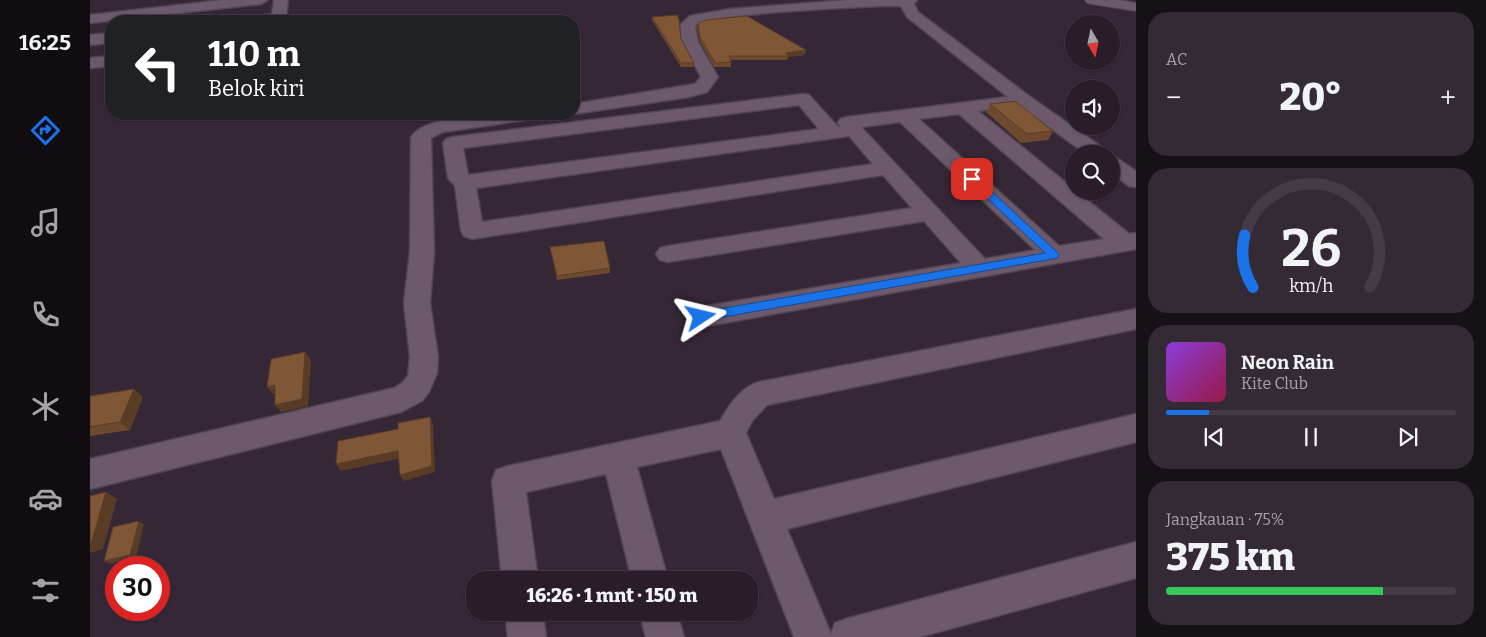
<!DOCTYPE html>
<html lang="id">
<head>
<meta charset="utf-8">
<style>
	body { margin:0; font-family:Bitter,serif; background:#342a35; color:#f1f3f6; height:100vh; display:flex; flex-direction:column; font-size:19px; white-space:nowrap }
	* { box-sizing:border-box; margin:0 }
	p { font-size:16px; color:#a5a2a8 }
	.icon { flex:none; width:28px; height:28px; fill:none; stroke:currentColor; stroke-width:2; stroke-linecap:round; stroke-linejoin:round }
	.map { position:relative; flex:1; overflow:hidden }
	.drawer { display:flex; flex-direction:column; gap:12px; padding:12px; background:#161017; width:350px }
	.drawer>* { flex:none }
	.banner { position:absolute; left:15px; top:15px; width:475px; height:105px; border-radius:20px; box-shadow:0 1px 4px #0004,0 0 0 1px #443b46; background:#202124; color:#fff; overflow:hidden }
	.needle { width:32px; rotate:171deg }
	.controls { position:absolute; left:975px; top:15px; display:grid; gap:10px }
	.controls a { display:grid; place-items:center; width:55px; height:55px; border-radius:50%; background:#281d29; box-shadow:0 1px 4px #0004,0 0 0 1px #443b46; font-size:25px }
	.speed { position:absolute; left:15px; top:556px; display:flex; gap:10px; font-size:25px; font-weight:700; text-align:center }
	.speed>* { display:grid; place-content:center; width:65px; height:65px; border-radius:50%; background:#281d29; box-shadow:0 1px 4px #0004,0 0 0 1px #443b46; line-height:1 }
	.speed .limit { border:8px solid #d22; background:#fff; color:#111 }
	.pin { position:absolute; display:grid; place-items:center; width:42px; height:42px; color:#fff; margin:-21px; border-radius:10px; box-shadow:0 2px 8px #0006 }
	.me { position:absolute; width:55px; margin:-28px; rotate:80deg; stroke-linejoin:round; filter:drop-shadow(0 0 4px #0008) }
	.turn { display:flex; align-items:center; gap:18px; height:105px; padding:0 20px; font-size:22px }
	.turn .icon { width:65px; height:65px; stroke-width:2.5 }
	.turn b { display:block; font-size:35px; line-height:42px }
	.big { font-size:38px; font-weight:800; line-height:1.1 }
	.drawer .tile { flex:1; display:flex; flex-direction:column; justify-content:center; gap:8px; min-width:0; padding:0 18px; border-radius:20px; background:#342a35 }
	.drawer .dial { align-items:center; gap:0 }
	.dial svg { height:130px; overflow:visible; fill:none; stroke:#443b46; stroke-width:7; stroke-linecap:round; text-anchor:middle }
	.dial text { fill:#f1f3f6; stroke:none }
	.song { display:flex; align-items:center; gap:15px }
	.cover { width:60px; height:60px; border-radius:8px; background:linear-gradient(135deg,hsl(270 70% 55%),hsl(340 70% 35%)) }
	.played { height:5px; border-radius:2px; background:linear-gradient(90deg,#1a73e8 15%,#443b46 15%) }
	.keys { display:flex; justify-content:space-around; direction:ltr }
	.heat { display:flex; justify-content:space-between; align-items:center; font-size:28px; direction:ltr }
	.charge { height:8px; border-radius:4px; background:linear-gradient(90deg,#34c759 75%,#443b46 0) }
	.trip { position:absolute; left:376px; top:571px; width:292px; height:50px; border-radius:20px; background:#281d29; box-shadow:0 1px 4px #0004,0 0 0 1px #443b46; font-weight:800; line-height:50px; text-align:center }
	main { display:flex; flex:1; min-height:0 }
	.dock { display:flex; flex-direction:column; width:90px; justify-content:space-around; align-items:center; background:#100c10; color:#a5a2a8 }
	.dock .icon { width:35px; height:35px }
	.dock .active { color:#1a73e8 }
	.dock b { font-size:22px; color:#f1f3f6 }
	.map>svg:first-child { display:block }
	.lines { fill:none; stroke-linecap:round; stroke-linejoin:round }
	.minor-casing { stroke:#514451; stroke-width:3 }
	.tertiary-casing { stroke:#514451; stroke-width:2 }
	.minor { fill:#6c5a6c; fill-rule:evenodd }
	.tertiary { fill:#6c5a6c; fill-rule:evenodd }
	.wall { fill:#6d4a2e }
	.shaded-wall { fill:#593c26 }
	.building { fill:#7f5636; stroke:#593c26 }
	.route { fill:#1a73e8; stroke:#114b97 }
</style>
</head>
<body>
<main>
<nav class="dock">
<b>16:25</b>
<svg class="icon active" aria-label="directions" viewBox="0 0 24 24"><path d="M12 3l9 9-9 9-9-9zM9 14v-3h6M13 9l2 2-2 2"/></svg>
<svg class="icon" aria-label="music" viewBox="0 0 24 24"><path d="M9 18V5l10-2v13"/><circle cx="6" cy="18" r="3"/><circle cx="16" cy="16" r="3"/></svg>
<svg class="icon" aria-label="phone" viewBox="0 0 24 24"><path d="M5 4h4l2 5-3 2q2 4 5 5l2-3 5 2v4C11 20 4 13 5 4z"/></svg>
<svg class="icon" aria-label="climate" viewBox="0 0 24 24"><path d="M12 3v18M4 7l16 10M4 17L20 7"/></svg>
<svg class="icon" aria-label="car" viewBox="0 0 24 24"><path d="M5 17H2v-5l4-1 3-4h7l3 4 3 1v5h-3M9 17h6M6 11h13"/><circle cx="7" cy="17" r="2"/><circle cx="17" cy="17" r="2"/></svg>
<svg class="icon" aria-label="filters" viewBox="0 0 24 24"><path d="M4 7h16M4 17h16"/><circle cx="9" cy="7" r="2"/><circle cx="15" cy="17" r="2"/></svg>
</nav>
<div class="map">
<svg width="1046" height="637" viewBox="0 0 1046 637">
	<rect width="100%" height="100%" fill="#362737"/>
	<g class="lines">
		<g class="minor-casing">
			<g id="minor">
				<polygon points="133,0 178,0 171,4 0,23 0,15"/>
				<polygon points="184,0 198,0 196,18 194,21 154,21 156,18 182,14"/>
				<path d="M759 0H827L824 4 828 12 939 96 1016 150 1019 154H996L930 106 888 111 1039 234 1046 233V249L611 327 602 324 598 317 602 310 611 307 871 263 834 221 578 262 570 260 566 254 570 248 578 246 822 208 793 175 382 239 374 236 371 231 365 186 358 178 353 143 356 139 363 137 713 94 719 95 748 127 750 126 748 123 750 119 757 117 918 97 817 17 811 6H789C758 8 622 13 605 26L608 42 628 77 617 92 599 97 484 114H481H484V104L605 84 611 77 592 42 590 25 600 16 640 9ZM709 105 729 129 378 175 373 148ZM869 114 1014 239 969 246 829 119ZM810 122 945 250 895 259 771 127ZM759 136 783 164 392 222 386 188Z"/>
				<polygon points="21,33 21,43 0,45 0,35"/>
				<polygon points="21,56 21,66 0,68 0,58"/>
				<path d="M404 114H451L448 118 442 119 353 132 341 138 344 252 340 303 348 357 347 373 339 392 332 401 311 412 0 489V459L304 388 312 383 318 376 320 357 314 303 320 252 321 137C335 117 381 117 404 114Z"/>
				<polygon points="1021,157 1028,159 1046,171 1046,187 1039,186 1021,173"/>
				<path d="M1046 309V329L677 405 662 421 656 433 684 499 1046 414V442L697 529 741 634 745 623 759 618 1046 542V578L830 637H704L631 449 547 467 578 580H542L516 474 436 492 448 580H412L402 481 406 470 418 466 630 421C640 404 650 388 669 382Z"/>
				<polygon points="415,612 453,612 456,637 418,637"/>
				<polygon points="549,612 587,612 594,637 556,637"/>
			</g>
		</g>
		<g class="tertiary-casing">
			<polygon id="tertiary" points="995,0 1030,0 1046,3 1046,11 1002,4 997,3"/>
		</g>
		<use href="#minor" class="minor"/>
		<use href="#tertiary" class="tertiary"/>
	</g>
	<g class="wall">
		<polygon points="562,17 591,39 604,63 603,67 591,67 562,20"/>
		<polygon points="608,23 716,50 714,55 698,57 697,60 641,60 641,67 624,67 610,41 607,27"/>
		<polygon points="900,104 963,131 958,140 931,143 896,112"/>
		<polygon points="460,247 520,268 520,273 467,280"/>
		<polygon points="0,396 53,397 40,430 0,436"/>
	</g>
	<g class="shaded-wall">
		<polygon points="716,50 714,55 698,57 698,56 696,53"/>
		<polygon points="215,352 221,360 218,406 191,412 185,405"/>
		<polygon points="185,385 191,393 183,394 177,387"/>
		<polygon points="44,389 53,397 40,430 30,422"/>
		<polygon points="340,417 343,424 345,472 314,481 310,475"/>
		<polygon points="308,451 312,458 251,471 246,464"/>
		<polygon points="16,492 27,499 13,549 0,553 0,544"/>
		<polygon points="49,521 54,524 46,558 20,564 14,561"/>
	</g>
	<g class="building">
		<polygon points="587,15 589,19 591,39 604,63 591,63 562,17"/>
		<polygon points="657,16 716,50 696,53 698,56 639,56 641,62 625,63 610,37 608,23 616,20"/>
		<polygon points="925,101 963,131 937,134 900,104"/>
		<polygon points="514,241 520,268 467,276 460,247"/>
		<polygon points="215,352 212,399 185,405 185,385 177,387 181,359"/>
		<polygon points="44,389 30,422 0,427 0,396"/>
		<polygon points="340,417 342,466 310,475 308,451 246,464 248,441 308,429 308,423"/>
		<polygon points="16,492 1,544 0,544 0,496"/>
		<polygon points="49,521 40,555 14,561 23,527"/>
	</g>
	<polygon class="route" points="882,176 886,177 968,253 969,255 968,258 611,321 605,317 611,312 955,253 879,181 878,179"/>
</svg>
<div class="controls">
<a><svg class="needle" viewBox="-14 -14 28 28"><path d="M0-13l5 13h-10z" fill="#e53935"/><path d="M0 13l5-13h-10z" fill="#a5a2a8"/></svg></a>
<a><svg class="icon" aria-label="sound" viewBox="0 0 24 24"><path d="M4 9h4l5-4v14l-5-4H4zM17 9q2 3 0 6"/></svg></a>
<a><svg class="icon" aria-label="search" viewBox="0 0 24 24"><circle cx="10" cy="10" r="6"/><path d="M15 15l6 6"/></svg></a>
</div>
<div class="speed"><div class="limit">30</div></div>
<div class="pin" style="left:882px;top:179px;background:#d93025"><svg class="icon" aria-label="arrive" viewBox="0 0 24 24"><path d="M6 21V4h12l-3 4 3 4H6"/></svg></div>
<svg class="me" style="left:611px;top:317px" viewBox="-20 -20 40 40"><path d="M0-17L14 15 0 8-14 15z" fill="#1a73e8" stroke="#fff" stroke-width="4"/></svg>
<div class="trip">16:26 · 1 mnt · 150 m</div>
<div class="banner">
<div class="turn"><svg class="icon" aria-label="left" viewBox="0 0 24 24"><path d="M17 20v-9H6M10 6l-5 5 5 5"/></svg><div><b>110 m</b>Belok kiri</div></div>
</div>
</div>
<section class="drawer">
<div class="tile"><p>AC</p>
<div class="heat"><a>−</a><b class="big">20°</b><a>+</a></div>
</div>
<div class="tile dial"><svg viewBox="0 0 100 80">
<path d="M14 69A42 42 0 1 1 86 69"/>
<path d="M14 69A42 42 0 0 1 9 37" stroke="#1a73e8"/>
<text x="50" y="56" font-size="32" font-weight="700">26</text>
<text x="50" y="72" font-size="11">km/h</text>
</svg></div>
<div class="tile">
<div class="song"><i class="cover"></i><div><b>Neon Rain</b><p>Kite Club</p></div></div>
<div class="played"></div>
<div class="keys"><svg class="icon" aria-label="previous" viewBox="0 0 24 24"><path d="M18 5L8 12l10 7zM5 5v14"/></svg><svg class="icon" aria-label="pause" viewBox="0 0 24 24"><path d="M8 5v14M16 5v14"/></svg><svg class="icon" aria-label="next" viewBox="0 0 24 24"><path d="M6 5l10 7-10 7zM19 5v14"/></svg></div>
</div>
<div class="tile"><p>Jangkauan · 75%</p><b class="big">375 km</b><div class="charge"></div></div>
</section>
</main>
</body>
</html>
